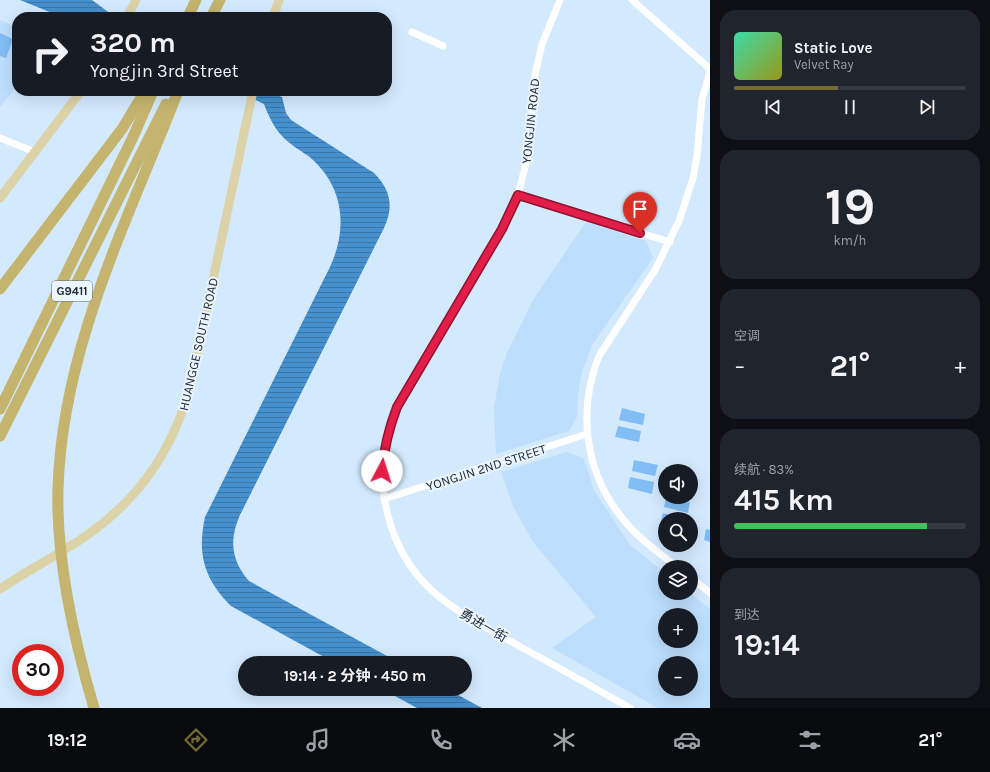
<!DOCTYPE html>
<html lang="zh">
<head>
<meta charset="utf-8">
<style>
	body { margin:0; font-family:Karla,"Noto Sans SC",sans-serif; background:#20242c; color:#f1f3f6; height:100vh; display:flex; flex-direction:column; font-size:15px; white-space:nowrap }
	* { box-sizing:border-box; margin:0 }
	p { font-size:13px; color:#9ea1a6 }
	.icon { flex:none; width:22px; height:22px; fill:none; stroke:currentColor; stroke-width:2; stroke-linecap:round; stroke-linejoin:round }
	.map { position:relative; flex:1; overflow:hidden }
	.drawer { display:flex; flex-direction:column; gap:10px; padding:10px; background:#0d0f14; width:280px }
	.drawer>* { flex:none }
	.guide { position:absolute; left:12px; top:12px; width:380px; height:84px; border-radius:16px; box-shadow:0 4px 16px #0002; background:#171b24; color:#f1f3f6; overflow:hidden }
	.fabs { position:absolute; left:658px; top:464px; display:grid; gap:8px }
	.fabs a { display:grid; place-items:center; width:40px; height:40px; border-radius:50%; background:#171b24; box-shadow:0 4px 16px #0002; font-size:20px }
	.speed { position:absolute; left:12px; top:644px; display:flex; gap:8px; font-size:20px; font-weight:700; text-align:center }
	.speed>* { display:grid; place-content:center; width:52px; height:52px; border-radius:50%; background:#171b24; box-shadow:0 4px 16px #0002; line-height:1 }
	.speed .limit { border:6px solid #d22; background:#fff; color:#111 }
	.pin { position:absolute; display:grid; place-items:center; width:34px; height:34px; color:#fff; margin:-41px -17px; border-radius:50% 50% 50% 0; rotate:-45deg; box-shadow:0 0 4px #0007 }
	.pin .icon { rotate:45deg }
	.me { position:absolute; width:44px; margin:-22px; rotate:5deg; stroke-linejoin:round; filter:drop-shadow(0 0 3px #0008) }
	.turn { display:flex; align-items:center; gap:14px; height:84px; padding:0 12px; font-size:18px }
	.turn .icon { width:52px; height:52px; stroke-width:2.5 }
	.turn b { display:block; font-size:28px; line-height:34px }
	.big { font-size:30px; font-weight:700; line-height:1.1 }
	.drawer .card { flex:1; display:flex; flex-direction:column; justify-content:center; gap:6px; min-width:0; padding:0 14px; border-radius:16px; background:#20242c }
	.drawer .dial { align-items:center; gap:0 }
	.dial b { font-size:52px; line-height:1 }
	.song { display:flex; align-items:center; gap:12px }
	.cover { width:48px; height:48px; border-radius:6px; background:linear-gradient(135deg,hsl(160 70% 55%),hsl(60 70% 35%)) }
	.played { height:4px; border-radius:2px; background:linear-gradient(90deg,#736734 45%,#363941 45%) }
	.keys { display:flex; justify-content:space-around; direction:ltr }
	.heat { display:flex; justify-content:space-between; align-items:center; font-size:22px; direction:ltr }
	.charge { height:6px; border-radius:3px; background:linear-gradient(90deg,#34c759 83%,#363941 0) }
	.trip { position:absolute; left:238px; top:656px; width:234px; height:40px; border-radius:20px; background:#171b24; box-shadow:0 4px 16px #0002; font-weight:700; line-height:40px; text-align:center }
	.tab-bar { display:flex; height:64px; justify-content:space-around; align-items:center; background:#090b0e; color:#9ea1a6 }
	.tab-bar .icon { width:28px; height:28px }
	.tab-bar .selected { color:#736734 }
	.tab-bar b { font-size:18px; color:#f1f3f6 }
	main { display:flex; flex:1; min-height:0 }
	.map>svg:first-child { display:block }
	.built { fill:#bddefd; fill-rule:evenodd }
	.pitch { fill:#81bef5 }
	.water { fill:url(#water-rules) }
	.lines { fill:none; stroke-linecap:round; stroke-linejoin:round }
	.minor { stroke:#fff; stroke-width:7 }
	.major { stroke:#dcd2a8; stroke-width:9 }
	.highway { stroke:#c4b46e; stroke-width:11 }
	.route-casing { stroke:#92132f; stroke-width:10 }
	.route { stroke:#e11d48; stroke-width:7 }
	.labels { text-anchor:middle; stroke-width:4; stroke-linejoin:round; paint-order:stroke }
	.shield { fill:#eaf5ff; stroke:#5d6871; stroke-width:1 }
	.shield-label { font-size:12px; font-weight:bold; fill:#202b34 }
	.street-label { font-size:13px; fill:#202b34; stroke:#eaf5ff }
</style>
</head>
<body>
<main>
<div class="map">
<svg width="710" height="708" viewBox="0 0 710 708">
	<defs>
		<pattern id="water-rules" width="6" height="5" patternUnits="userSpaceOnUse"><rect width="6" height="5" fill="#4690cd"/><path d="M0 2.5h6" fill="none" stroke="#3a76a7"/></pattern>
	</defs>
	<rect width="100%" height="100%" fill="#d3e9fd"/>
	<g class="built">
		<polygon points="0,20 17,27 17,86 0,107"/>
		<polygon points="586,222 646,241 653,258 592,345 581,375 578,396 577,417 569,431 496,454 494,408 500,374 506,355 533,300"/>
		<path d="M567 452 584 459 594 490 630 545 665 573V593H690L710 609V708H658L552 648 596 617 533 542 514 508 501 472ZM665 615H691V641H665ZM665 663H691V689H665Z"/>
	</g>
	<g class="pitch">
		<polygon points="0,33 13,39 6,58 0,56"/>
		<polygon points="622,408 645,414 643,425 619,420"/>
		<polygon points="618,426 641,431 639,442 615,437"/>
		<polygon points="634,460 658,465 655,476 632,471"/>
		<polygon points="630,477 654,482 652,494 628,488"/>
		<polygon points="666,497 690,502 688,513 664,507"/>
		<polygon points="663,513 686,519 665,519 665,525 660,524"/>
		<polygon points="706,529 710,530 710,542 704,540"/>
	</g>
	<g class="water">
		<polygon points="20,0 92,0 115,17 62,17"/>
		<path d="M237 91H264L282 97 286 113 291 120 374 173C391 190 394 207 384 228L240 515C229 539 231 561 249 581L400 663H335L231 606C204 579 197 554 205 517L330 267C347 230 345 190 313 160 307 154 298 150 291 144 277 134 270 120 264 104Z"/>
		<polygon points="382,689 447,689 482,708 417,708"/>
	</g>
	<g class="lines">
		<g class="minor">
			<path d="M560 0 542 44 535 75 529 152 518 195 502 229 397 407C392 421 386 435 384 450 377 503 395 560 437 595 462 616 491 630 519 646 556 666 593 687 630 708"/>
			<polyline points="632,0 710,69"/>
			<polyline points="412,32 443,46"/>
			<polyline points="0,138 35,152"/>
			<polyline points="518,195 670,242"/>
			<polyline points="384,499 587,434"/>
			<path d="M677 567C658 552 638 538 623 519 585 473 577 411 599 356L655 270 679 221 693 178 697 156 702 99 710 72"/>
			<polyline points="691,578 710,593"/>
		</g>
		<g class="major">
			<polyline points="127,17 136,0"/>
			<polyline points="273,17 279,0"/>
			<polyline points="0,198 81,91"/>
			<path d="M0 589C28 570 58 555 86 536 143 496 176 445 192 378L253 91"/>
		</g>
		<g class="highway">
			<polyline points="188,17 196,0"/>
			<polyline points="211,17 220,0"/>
			<polyline points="0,289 122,129 145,91"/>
			<polyline points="0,409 133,137 153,91"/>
			<polyline points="0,436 166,104"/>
			<path d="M94 708C74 640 56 561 58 489 62 348 128 220 178 91"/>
		</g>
	</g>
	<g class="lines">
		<g class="route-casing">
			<path id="route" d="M382 471C384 448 389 428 397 407L502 229 518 195 640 233"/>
		</g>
		<use href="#route" class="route"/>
	</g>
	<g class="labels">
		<rect class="shield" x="52" y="281" width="40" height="20" rx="3"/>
		<g class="shield-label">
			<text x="72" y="295">G9411</text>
		</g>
		<g class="street-label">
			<text transform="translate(530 121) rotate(-84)" y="5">YONGJIN ROAD</text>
			<text transform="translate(198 344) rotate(-77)" y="5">HUANGGE SOUTH ROAD</text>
			<text transform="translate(486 467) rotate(-18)" y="5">YONGJIN 2ND STREET</text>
			<text transform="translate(484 625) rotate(30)" y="5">勇进一街</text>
		</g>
	</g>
</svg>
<div class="fabs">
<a><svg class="icon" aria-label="sound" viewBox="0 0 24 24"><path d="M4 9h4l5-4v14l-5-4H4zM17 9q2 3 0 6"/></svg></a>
<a><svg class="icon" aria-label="search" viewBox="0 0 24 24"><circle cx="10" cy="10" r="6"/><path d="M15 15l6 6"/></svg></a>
<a><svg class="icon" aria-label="layers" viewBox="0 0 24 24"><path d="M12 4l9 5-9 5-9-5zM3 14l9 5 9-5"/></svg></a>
<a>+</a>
<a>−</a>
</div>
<div class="speed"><div class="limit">30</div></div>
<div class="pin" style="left:640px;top:233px;background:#d93025"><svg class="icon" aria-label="arrive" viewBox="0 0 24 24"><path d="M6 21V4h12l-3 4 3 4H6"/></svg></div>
<svg class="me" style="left:382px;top:471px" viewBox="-20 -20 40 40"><circle r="19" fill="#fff"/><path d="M0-13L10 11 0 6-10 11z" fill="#e11d48"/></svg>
<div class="trip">19:14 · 2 分钟 · 450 m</div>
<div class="guide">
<div class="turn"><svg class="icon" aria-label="right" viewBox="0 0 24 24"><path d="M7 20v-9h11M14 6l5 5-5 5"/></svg><div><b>320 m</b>Yongjin 3rd Street</div></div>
</div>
</div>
<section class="drawer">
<div class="card">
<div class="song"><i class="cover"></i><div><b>Static Love</b><p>Velvet Ray</p></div></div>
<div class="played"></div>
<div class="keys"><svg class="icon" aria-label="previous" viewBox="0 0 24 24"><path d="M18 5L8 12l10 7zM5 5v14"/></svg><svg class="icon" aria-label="pause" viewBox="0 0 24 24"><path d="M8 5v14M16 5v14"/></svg><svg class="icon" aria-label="next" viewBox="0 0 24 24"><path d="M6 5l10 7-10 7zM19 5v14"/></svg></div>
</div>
<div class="card dial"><b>19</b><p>km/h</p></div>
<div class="card"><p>空调</p>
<div class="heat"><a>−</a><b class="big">21°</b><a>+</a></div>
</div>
<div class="card"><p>续航 · 83%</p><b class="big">415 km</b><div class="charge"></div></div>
<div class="card"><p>到达</p><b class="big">19:14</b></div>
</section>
</main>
<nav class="tab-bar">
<b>19:12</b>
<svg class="icon selected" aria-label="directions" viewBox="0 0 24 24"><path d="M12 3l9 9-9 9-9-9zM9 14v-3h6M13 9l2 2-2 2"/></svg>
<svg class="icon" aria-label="music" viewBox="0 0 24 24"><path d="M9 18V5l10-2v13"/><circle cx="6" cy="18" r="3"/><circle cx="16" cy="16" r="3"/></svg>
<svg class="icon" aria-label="phone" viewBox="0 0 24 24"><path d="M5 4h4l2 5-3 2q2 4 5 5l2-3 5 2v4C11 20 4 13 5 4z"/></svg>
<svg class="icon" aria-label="climate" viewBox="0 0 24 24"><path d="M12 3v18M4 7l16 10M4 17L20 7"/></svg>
<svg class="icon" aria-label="car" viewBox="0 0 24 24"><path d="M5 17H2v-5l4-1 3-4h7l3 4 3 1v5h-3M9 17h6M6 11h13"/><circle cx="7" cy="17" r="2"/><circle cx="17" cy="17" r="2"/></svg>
<svg class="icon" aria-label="filters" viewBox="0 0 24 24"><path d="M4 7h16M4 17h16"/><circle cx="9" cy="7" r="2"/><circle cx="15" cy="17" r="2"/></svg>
<b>21°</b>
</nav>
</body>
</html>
